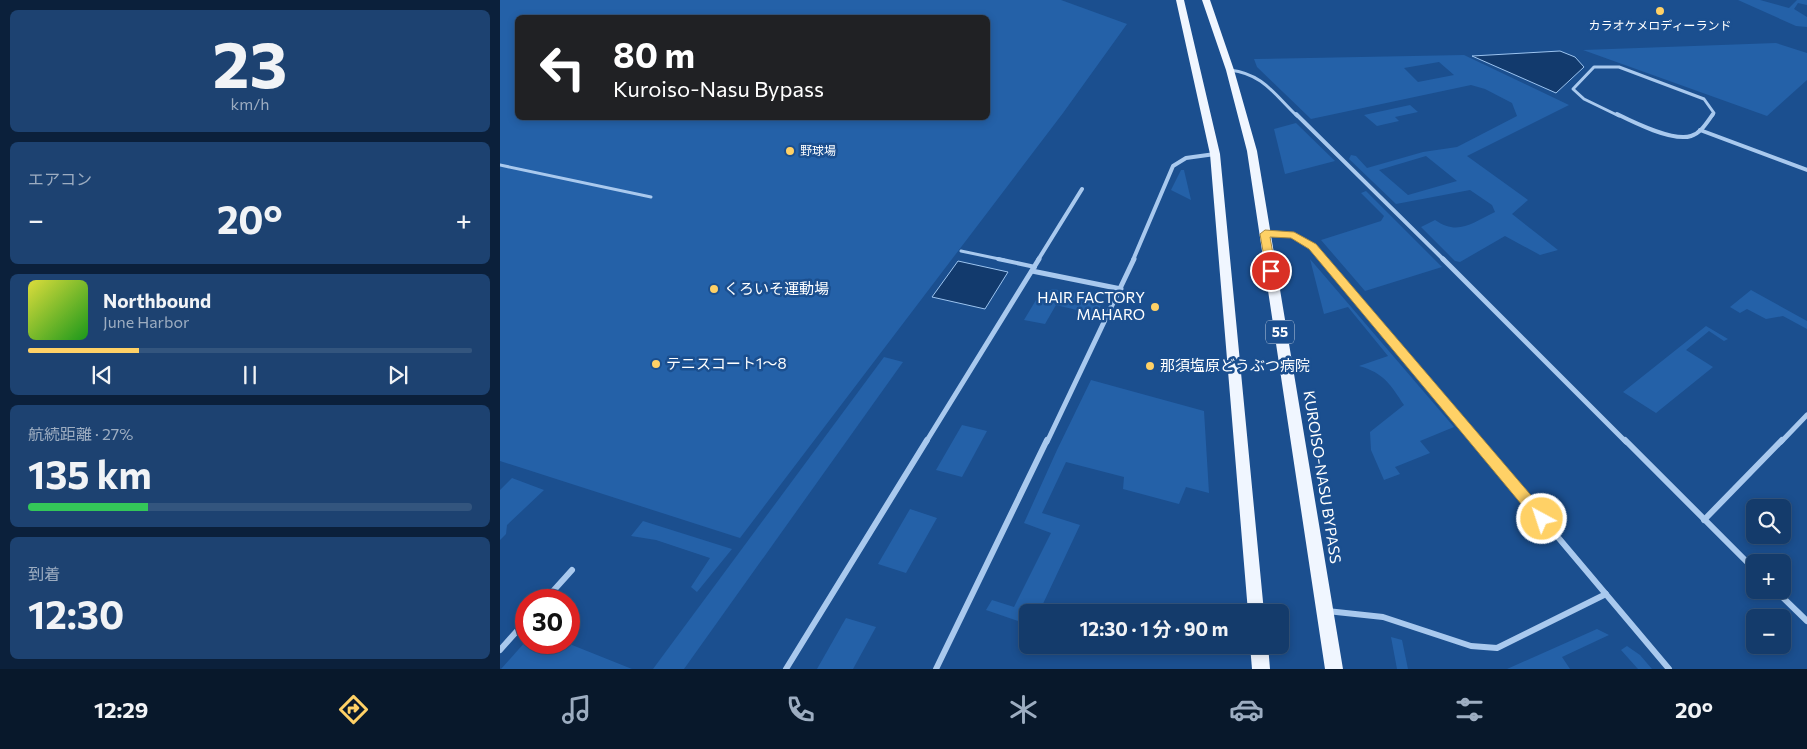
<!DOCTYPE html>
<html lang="ja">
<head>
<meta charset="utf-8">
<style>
	body { margin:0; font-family:Commissioner,"Noto Sans JP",sans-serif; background:#1d4271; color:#f1f3f6; height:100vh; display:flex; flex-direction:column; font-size:19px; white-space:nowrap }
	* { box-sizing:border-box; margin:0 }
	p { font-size:16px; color:#9dadc1 }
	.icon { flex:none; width:28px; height:28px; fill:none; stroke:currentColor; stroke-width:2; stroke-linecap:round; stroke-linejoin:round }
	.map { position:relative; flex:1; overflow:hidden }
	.drawer { display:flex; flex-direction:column; gap:10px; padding:10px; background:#0b203b; width:500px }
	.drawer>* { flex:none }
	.top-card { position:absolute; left:15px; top:15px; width:475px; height:105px; border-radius:8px; box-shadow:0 2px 8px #0003,0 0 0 1px #33557e; background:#202124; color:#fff; overflow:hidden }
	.tools { position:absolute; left:1246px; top:499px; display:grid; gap:10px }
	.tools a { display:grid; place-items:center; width:45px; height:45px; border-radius:8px; background:#143b6b; box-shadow:0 2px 8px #0003,0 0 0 1px #33557e; font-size:25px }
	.speed { position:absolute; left:15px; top:589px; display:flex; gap:10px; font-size:25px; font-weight:700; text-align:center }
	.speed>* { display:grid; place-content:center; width:65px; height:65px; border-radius:50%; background:#143b6b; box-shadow:0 2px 8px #0003,0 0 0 1px #33557e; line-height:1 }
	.speed .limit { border:8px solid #d22; background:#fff; color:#111 }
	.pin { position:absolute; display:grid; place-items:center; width:42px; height:42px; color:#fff; margin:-21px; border:2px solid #fff; border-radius:50%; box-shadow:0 1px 5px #0007 }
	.me { position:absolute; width:55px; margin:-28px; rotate:320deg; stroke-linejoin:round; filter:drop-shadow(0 0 4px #0008) }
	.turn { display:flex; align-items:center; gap:18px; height:105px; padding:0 15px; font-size:22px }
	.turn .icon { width:65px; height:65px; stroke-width:2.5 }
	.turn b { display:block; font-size:35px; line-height:42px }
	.big { font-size:38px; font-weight:700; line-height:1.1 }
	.drawer .card { flex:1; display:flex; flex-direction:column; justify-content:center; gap:8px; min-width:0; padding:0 18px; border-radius:8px; background:#1d4271 }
	.drawer .dial { align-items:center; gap:0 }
	.dial b { font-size:65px; line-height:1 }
	.song { display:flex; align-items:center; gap:15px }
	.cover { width:60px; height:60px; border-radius:8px; background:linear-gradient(135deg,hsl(60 70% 55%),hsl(120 70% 35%)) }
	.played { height:5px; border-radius:2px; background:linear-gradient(90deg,#ffd166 25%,#33557e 25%) }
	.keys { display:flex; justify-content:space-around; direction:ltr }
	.heat { display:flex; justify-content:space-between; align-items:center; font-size:28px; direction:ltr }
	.charge { height:8px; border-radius:4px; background:linear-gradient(90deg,#34c759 27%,#33557e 0) }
	.trip { position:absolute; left:519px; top:604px; width:270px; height:50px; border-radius:8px; background:#143b6b; box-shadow:0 2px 8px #0003,0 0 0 1px #33557e; font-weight:700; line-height:50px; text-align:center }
	.dock { display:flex; height:80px; justify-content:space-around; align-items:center; background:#08182b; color:#9dadc1 }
	.dock .icon { width:35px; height:35px }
	.dock .on { color:#ffd166 }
	.dock b { font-size:22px; color:#f1f3f6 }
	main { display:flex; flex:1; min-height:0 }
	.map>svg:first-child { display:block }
	.green { fill:#2461a8; fill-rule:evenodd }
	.water { fill:#123a6d; stroke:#9cc4f0 }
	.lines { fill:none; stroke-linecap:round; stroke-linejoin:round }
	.service-far1 { stroke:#a9c9ee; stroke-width:3 }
	.service { stroke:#a9c9ee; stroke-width:4 }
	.minor-far3 { stroke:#a9c9ee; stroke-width:3 }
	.minor-far2 { stroke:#a9c9ee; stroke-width:4 }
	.minor-far1 { stroke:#a9c9ee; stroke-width:5 }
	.minor { stroke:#a9c9ee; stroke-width:6 }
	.primary { fill:#f0f6ff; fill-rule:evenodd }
	.route { fill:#ffd166; stroke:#a68842 }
	.poi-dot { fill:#ffd166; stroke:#1b4f8f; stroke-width:2 }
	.labels { text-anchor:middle; stroke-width:5; stroke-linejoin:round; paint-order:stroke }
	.far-poi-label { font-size:12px; fill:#fff; stroke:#1b4f8f }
	.shield { fill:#1b4f8f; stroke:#bbcadd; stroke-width:1 }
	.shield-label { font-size:14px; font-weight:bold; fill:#fff }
	.poi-label { font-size:15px; fill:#fff; stroke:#1b4f8f; text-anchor:start }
	.street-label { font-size:15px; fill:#fff; stroke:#1b4f8f }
</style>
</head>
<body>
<main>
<section class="drawer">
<div class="card dial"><b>23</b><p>km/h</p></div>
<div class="card"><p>エアコン</p>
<div class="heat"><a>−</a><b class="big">20°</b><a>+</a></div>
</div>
<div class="card">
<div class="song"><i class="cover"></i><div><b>Northbound</b><p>June Harbor</p></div></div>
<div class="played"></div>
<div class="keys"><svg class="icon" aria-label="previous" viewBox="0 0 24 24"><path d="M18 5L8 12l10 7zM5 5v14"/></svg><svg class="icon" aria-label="pause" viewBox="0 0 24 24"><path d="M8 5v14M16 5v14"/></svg><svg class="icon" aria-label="next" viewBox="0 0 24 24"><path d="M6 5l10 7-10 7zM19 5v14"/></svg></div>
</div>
<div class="card"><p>航続距離 · 27%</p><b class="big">135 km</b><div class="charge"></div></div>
<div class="card"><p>到着</p><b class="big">12:30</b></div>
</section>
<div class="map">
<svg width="1307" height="669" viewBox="0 0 1307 669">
	<rect width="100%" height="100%" fill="#1b4f8f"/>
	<g class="green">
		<path d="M0 0H561L627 24 563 113 240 538 0 461ZM18 18H488V118H18Z"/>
		<polygon points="1238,0 1260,0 1289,8 1297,0 1307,0 1307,5 1298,3 1294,9 1307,17 1307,27 1296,26"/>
		<polygon points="1276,43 1307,53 1307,80 1267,116 1083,50"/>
		<path d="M964 55 1069 105 967 156 1028 200 1012 214 1058 250 1040 255 1005 236 960 262 955 261 921 227 935 220C958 236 972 223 995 212L992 205 970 190 896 204 849 159 851 155 856 156 867 168 923 152 957 147 1017 116 1012 103 985 89 971 85 811 119 757 67 754 59ZM939 62 954 75 918 82 904 68ZM926 156 957 181 908 195 879 170Z"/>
		<polygon points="910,105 918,112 895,117 899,121 877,126 864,115"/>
		<polygon points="796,123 835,161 785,174 774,129"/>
		<polygon points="681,170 684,170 691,200 671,190"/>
		<polygon points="866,191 942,267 865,291 821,240 881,221 884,216 861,193"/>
		<path d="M810 259 954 427 920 441 930 453 895 467 900 474 884 480 871 450 870 432 904 405C890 384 884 373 859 366L888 356 848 307 824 314Z"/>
		<polygon points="553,289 591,296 601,305 597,315 556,305 545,324 524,320 539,295"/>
		<polygon points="1251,290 1307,321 1307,329 1283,316 1266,319 1247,309 1240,313 1230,307"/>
		<polygon points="1206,326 1228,339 1224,341 1209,331 1186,350 1213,367 1156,413 1123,392"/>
		<polygon points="384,357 403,362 184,669 153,669"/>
		<polygon points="591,380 704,411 709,493 686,487 679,504 623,489 624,477 566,462 542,513 580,525 541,608 545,612 528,612 527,624 486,610 492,600 514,607 551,533 524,523 557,450"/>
		<polygon points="462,425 487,431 462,477 436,470"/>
		<polygon points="12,478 44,490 7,525 6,534 0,540 0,490"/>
		<polygon points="410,509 437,518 406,573 378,564"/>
		<polygon points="143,521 232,549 197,592 191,587 210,558 156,540 131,536"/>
		<polygon points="346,618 376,627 353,669 317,669"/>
		<polygon points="1097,629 1109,635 1062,657 1070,669 1007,669"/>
		<polygon points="891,637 902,640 908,669 897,669"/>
		<polygon points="26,641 67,643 132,669 1,669"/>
		<polygon points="1127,646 1140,655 1152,669 1138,669 1121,650"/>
	</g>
	<g class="water">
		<polygon points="1060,51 1075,57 1084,67 1056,93 972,56"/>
		<polygon points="458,261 508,272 485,309 432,297"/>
	</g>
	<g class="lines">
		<g class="service-far1">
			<polyline points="0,165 151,197"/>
			<polyline points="461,251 504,260"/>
		</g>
		<polyline class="service" points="498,259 535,267"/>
		<g class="minor-far3">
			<path d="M730 70C763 74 774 94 797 116"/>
			<polyline points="1119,116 1084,99 1073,89 1094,67 1119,67 1204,99 1214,113 1212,116"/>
		</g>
		<g class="minor-far2">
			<polyline points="796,114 944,260"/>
			<path d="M1117 114C1133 122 1173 142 1191 136 1201 133 1207 122 1213 114"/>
			<polyline points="1200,130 1307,170"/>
			<path d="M765 233C795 235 804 236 824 260"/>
			<polyline points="538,260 582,189"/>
			<polyline points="633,260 673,166 686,158 715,154"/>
		</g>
		<g class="minor-far1">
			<polyline points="823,259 977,442"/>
			<polyline points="943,259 1126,442"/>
			<polyline points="532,271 621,289"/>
			<polyline points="426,442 539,259"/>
			<polyline points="547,442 634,259"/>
			<polyline points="1281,442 1307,415"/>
		</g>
		<g class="minor">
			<polyline points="976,440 1169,669"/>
			<polyline points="1125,440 1255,570"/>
			<polyline points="1204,520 1282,440"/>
			<polyline points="1275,590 1307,621"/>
			<polyline points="45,600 72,570"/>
			<polyline points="827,611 883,617 971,646 997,648 1106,594"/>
			<polyline points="0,650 26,621"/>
			<polyline points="286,669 427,440"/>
			<polyline points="436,669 547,440"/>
		</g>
		<g class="primary">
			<polygon points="676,0 684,0 720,154 764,612 748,612 710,154"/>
			<polygon points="702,0 710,0 734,70 757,151 843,669 825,669 747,151 726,70"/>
			<polygon points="750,645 768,645 770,669 752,669"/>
		</g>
	</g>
	<polygon class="route" points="765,230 794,232 816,244 1047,514 1049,519 1047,523 1042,525 1037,523 809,249 791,238 770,237 776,271 771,275 767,274 760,234"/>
	<g class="poi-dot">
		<circle cx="1160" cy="11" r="5"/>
		<circle cx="290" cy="151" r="5"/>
		<circle cx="214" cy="289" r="5"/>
		<circle cx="655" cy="307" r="5"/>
		<circle cx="156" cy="364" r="5"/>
		<circle cx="650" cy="366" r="5"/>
	</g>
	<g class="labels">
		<g class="far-poi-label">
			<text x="1160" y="30">カラオケメロディーランド</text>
			<text x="300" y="155" text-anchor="start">野球場</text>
		</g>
		<rect class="shield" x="766" y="320.5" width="28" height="23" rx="4"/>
		<g class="shield-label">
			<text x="780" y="337">55</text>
		</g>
		<g class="poi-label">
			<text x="224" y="294">くろいそ運動場</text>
			<text x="645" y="303" text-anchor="end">HAIR FACTORY<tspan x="645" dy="17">MAHARO</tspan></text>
			<text x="166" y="369">テニスコート1～8</text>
			<text x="660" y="371">那須塩原どうぶつ病院</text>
		</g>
		<g class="street-label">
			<text transform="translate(822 477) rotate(81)" y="5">KUROISO-NASU BYPASS</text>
		</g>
	</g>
</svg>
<div class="tools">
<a><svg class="icon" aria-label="search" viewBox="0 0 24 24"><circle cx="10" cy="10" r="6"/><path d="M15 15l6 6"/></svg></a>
<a>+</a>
<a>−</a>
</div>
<div class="speed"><div class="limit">30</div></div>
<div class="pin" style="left:771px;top:271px;background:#d93025"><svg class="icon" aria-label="arrive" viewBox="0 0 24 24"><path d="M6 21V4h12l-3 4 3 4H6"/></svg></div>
<svg class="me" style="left:1042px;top:519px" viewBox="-20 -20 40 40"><circle r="17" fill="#ffd166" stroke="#fff" stroke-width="3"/><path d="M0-11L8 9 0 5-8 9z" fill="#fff"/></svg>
<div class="trip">12:30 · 1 分 · 90 m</div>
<div class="top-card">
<div class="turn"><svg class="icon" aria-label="left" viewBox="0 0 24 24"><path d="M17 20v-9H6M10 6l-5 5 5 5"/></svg><div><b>80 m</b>Kuroiso-Nasu Bypass</div></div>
</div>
</div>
</main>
<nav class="dock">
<b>12:29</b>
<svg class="icon on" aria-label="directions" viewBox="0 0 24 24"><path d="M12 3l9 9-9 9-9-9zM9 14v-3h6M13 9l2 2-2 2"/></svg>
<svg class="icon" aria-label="music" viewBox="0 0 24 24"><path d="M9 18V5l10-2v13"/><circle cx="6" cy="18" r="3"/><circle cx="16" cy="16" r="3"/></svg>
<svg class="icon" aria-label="phone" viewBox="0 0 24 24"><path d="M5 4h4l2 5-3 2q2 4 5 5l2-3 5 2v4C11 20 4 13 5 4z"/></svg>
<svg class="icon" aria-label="climate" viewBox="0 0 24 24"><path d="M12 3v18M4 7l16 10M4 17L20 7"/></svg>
<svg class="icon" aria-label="car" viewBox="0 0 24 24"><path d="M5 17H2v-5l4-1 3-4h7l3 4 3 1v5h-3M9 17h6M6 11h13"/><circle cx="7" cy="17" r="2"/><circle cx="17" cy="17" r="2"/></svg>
<svg class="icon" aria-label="filters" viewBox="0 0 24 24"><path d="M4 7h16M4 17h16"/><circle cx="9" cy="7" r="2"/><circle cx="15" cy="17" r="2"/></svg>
<b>20°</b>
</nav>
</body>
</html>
